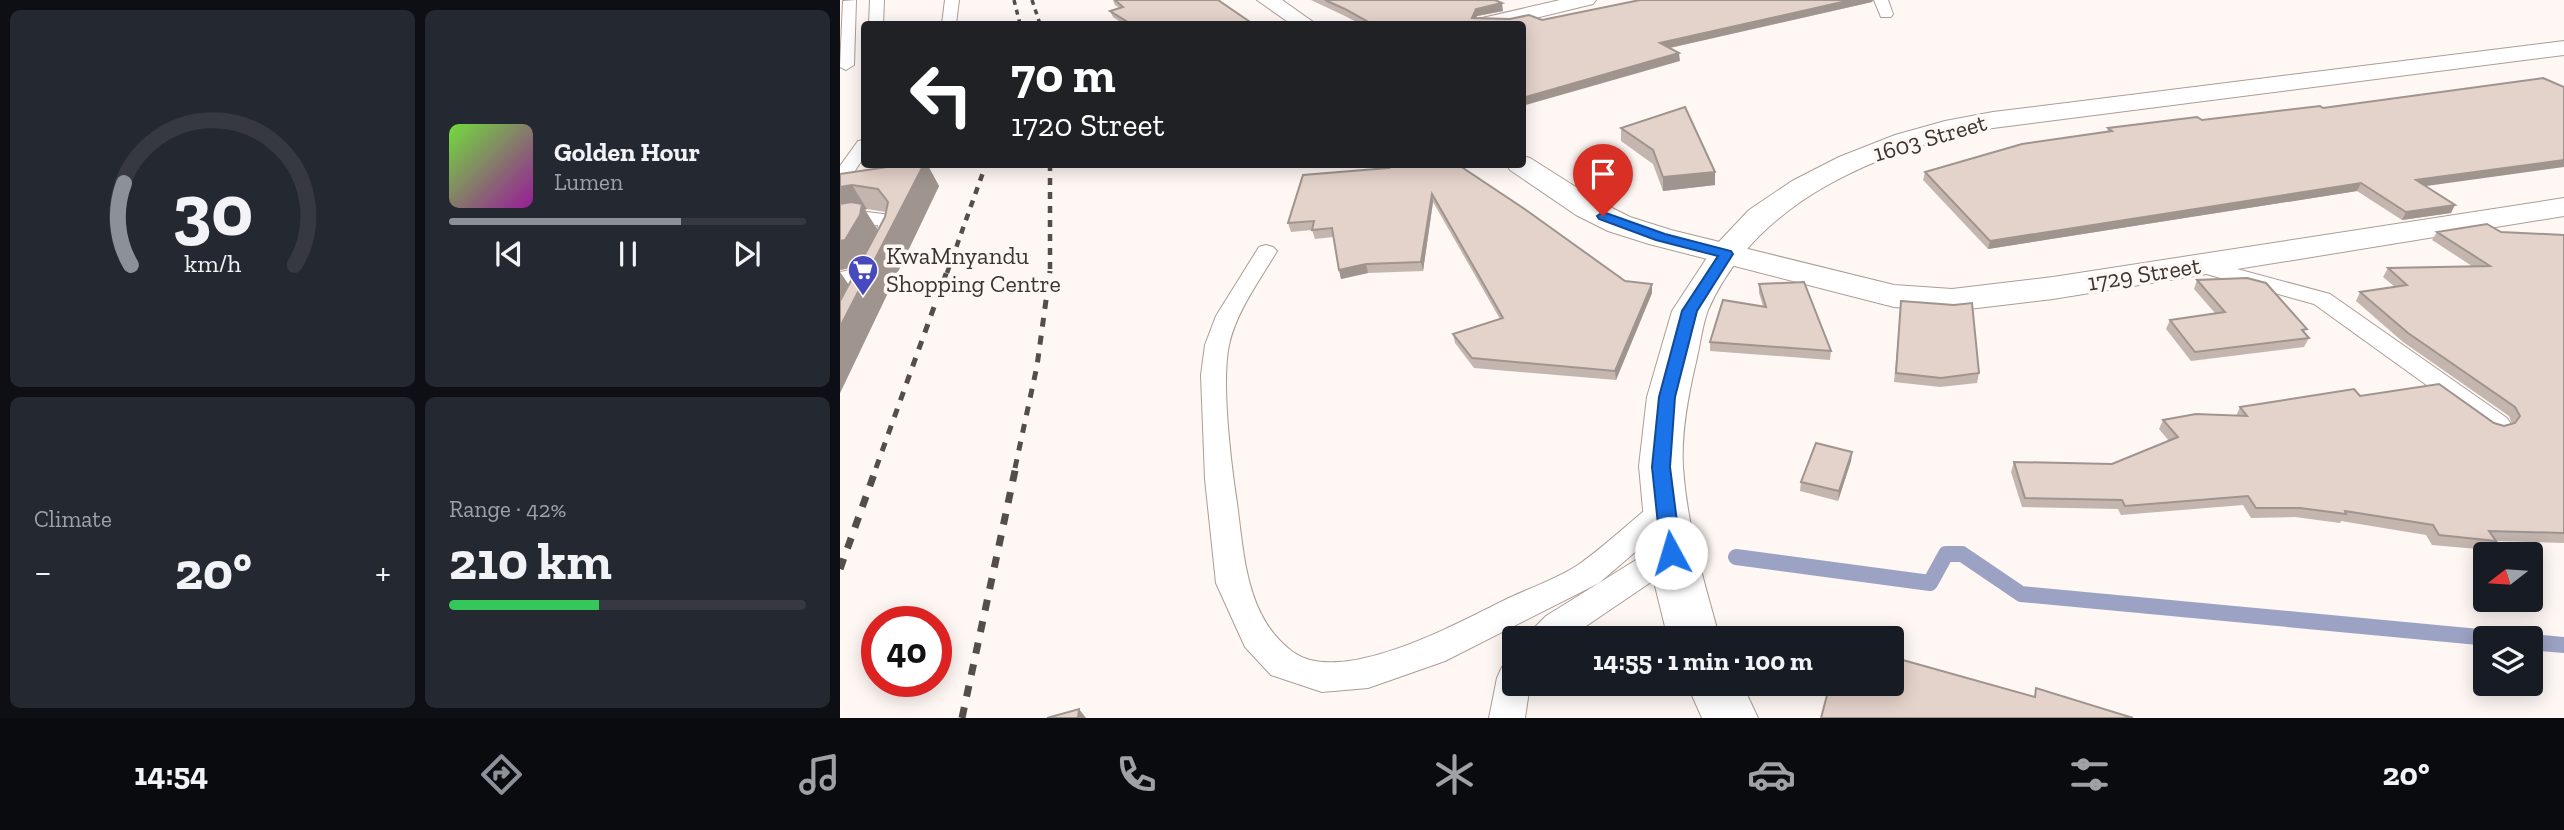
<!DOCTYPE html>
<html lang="en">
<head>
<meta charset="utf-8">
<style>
	body { margin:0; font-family:"Zilla Slab",serif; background:#242831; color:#f1f3f6; height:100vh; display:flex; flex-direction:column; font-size:26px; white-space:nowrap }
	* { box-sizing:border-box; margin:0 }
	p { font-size:23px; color:#9ea1a6 }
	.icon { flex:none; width:38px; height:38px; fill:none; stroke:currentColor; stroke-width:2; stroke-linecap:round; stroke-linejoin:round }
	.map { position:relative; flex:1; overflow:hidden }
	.drawer { display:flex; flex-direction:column; gap:10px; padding:10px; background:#0d0f14; width:840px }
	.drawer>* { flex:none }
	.top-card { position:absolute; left:21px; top:21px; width:665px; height:147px; border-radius:7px; box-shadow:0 4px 18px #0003; background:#202124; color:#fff; overflow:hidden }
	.needle { width:46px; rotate:253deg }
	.fabs { position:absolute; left:1633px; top:542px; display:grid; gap:14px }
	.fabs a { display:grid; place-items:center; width:70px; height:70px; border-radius:7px; background:#171b24; box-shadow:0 4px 18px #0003; font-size:35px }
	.speed { position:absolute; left:21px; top:606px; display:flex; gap:14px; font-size:35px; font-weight:700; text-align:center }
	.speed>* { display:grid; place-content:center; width:91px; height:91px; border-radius:50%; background:#171b24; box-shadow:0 4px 18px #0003; line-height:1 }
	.speed .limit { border:10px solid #d22; background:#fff; color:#111 }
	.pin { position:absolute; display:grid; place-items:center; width:60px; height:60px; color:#fff; margin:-72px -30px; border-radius:50% 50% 50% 0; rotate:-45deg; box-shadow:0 0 7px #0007 }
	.pin .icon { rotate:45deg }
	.me { position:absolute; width:77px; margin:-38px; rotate:354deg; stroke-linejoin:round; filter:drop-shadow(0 0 5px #0008) }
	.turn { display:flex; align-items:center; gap:24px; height:147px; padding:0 35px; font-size:32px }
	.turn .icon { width:91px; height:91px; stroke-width:2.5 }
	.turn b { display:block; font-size:49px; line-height:60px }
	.big { font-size:52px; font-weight:800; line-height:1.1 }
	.drawer .widget { flex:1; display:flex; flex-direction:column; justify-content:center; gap:10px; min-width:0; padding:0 24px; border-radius:10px; background:#242831 }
	.drawer .dial { align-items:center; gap:0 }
	.dial svg { height:182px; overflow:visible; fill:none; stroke:#363941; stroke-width:7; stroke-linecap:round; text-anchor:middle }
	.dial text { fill:#f1f3f6; stroke:none }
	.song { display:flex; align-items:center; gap:21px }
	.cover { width:84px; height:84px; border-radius:10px; background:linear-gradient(135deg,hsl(100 70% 55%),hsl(300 70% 35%)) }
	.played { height:7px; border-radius:4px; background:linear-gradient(90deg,#8c9099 65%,#363941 65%) }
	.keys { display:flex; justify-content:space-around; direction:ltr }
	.heat { display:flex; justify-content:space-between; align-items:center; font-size:38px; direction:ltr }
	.charge { height:10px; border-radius:5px; background:linear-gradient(90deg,#34c759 42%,#363941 0) }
	.drawer .tiles { flex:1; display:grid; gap:10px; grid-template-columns:repeat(2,1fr) }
	.trip { position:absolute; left:662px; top:626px; width:402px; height:70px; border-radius:7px; background:#171b24; box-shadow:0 4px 18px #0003; font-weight:800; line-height:70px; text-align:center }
	.tab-bar { display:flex; height:112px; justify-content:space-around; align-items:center; background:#090b0e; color:#9ea1a6 }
	.tab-bar .icon { width:49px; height:49px }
	.tab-bar .on { color:#8c9099 }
	.tab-bar b { font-size:32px; color:#f1f3f6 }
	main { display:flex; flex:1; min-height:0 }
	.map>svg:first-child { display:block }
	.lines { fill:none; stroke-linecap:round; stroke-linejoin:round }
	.stream { stroke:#9ca2c3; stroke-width:16 }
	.lane-casing { stroke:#ac9d95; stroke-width:2 }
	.street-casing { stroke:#ac9d95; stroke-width:2 }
	.secondary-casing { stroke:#ac9d95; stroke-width:2 }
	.lane { fill:#fff; fill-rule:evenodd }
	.street { fill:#fff; fill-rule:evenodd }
	.secondary { fill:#fff; fill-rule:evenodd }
	.rail-far3 { stroke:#544e4b; stroke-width:3.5; stroke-dasharray:5 5; stroke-linecap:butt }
	.rail-far2 { stroke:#544e4b; stroke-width:4.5; stroke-dasharray:7 7; stroke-linecap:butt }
	.rail-far1 { stroke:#544e4b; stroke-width:5; stroke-dasharray:9 9; stroke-linecap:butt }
	.rail { stroke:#544e4b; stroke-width:7; stroke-dasharray:11 11; stroke-linecap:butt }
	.wall { fill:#c4b5af; fill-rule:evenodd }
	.shaded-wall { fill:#a0948e }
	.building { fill:#e4d3cb; stroke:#a0948e; stroke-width:2 }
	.route { fill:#1a73e8; stroke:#114b97; stroke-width:2 }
	.labels { text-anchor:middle; stroke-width:7; stroke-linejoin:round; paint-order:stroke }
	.street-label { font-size:24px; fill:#3b3532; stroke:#fef7f4 }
	.poi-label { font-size:24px; fill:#3b3532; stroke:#fef7f4; text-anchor:start }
</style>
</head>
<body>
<main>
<section class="drawer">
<div class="tiles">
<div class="widget dial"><svg viewBox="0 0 100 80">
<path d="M14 69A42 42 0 1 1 86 69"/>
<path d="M14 69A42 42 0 0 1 11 33" stroke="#8c9099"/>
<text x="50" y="56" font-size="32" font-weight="700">30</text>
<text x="50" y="72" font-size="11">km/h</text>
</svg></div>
<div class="widget">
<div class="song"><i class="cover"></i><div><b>Golden Hour</b><p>Lumen</p></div></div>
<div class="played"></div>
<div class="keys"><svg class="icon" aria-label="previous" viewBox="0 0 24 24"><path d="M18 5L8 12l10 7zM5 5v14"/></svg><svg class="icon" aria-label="pause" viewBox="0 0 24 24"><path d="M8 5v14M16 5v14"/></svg><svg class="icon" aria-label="next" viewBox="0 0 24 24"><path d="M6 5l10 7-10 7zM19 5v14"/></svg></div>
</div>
<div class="widget"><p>Climate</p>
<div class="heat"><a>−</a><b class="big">20°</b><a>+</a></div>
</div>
<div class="widget"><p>Range · 42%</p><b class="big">210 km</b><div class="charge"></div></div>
</div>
</section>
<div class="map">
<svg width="1724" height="718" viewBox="0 0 1724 718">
	<rect width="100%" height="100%" fill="#fef7f4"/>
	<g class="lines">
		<g class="stream">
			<polyline points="896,557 1090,583 1106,554 1122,554 1181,594 1660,639"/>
			<polyline points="1690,642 1724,645"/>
		</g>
		<g class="lane-casing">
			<g id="lane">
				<polygon points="16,0 14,65 6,70 0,67 3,1"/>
				<polygon points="30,0 44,0 43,24 29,24"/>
				<polygon points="105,0 119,0 116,24 102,24"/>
				<polygon points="1034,0 1048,0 1053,14 1051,17 1041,17"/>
				<polygon points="24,140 24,157 7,183 0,185 0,166 18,141"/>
				<polygon points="27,212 51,215 60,226 52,252 38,252 34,248 38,225 0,229 0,217"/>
				<path d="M426 245 433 247 437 251C420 280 396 312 389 345 381 383 391 463 397 503 404 555 406 618 453 652 503 688 623 620 671 597 693 587 718 578 738 565 765 546 790 522 816 501L826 498 836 501 841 509 836 517 759 583 605 661 528 688 482 692 431 675 405 647 376 583 365 479 361 375 365 345 376 316 419 247Z"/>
				<polygon points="1360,259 1490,294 1667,418 1671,424 1667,430 1658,433 1649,430 1474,304 1352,270 1349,265 1352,260"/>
				<polygon points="31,266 39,268 42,273 39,278 0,286 0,272"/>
				<polygon points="831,541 842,545 846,553 842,561 727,639 688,639 693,629 706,616 820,545"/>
				<polygon points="674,663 674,684 690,684 685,718 649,718 657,678 662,667"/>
			</g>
		</g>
		<g class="street-casing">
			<g id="street">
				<polygon points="417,0 442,0 476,24 451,24"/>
				<polygon points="720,0 756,0 753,4 671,24 635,24 638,19"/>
				<polygon points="682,156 690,158 758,201 790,217 831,230 1054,285 1112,289 1213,277 1724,198 1724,216 1213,299 1112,311 1054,307 809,244 768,231 736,215 670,170 666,164 682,164"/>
			</g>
		</g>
		<g class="secondary-casing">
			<g id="secondary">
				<path d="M1724 41V55L1153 128C1042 149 917 199 868 310 862 326 860 346 856 362 848 396 841 433 843 467 847 526 864 582 880 639H828L807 553 799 466 807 397 832 311 874 247 909 210 952 181 999 157 1055 135 1105 121 1153 112Z"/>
				<polygon points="847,684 902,684 918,718 862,718"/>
			</g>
		</g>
		<use href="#lane" class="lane"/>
		<use href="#street" class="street"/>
		<use href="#secondary" class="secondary"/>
		<g class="rail-far3">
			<polyline points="174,0 180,24"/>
			<polyline points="192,0 200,24"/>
		</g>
		<g class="rail-far2">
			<polyline points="210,164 210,273"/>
			<polyline points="107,273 146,164"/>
		</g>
		<g class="rail-far1">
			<polyline points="36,468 107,271"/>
			<polyline points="175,468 197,366 210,271"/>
		</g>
		<g class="rail">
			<polyline points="0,569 37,466"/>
			<polyline points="122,718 176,466"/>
		</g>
	</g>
	<g class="wall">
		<polygon points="273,0 378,0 413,24 283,24 273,17 270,11 279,8 275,5"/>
		<polygon points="471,0 655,0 663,11 637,16 637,18 702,20 800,0 1033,0 1032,2 830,48 840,61 682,24 520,24 507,17"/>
		<polygon points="1362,120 1586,187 1611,213 1562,220 1517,191 1148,249 1083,180 1085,172 1267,132 1268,128"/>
		<polygon points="781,128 875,172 875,185 823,191 813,164 781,141"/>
		<path d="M67 164H87L99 186 0 393V272L9 285 19 266 0 270V174ZM27 209 46 212 45 217 36 233 37 229 25 210Z"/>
		<polygon points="532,164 617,164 785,281 812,293 776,380 634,368 615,343 613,334 660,319 593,202 583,271 528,273 501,279 493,237 475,239 472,230 451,232 448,223 539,169"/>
		<polygon points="1597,232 1661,232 1724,235 1724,543 1656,541 1649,550 1592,545 1586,535 1501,521 1500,523 1455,517 1411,518 1403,505 1281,515 1278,509 1182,507 1171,472 1174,462 1272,464 1329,441 1319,429 1323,420 1396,416 1400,407 1520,396 1654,423 1664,426 1672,424 1669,416 1563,342 1516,301 1520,292 1555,287 1543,277 1548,268 1632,266 1592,240"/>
		<polygon points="1357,280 1465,334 1469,338 1464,347 1351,361 1326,329 1330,320 1375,313 1354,289"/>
		<polygon points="919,284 991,351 990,360 870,351 870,342 923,306 919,293"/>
		<polygon points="1061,301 1139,373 1137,383 1100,387 1054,382"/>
		<polygon points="1012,452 1011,461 998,501 960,491 961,482"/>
	</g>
	<g class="shaded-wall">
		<polygon points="1011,0 1033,0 1032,2 820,50 820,43"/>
		<polygon points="662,3 663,11 637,16 634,24 632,18 636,9"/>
		<polygon points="839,53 840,61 682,106 682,98"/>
		<polygon points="1724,160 1724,167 1572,188 1576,180"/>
		<polygon points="84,164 87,164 99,186 0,393 0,327"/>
		<polygon points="875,172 875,185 823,191 823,177"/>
		<polygon points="1521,183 1517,191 1148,249 1150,241"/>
		<polygon points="12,185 27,209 25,210 37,229 35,240 21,266 0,270 0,187"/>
		<polygon points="592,194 593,202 583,271 581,262"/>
		<polygon points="1615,205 1611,213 1562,220 1566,212"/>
		<polygon points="526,264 528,273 501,279 499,270"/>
		<polygon points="0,272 10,287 0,307"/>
		<polygon points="812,284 812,293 776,380 775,371"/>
		<polygon points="1012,452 1011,461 998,501 999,491"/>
		<polygon points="239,709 246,718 238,718"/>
	</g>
	<g class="building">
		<polygon points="275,0 378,0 413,24 291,24 270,11 283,7"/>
		<polygon points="485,0 655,0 662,3 636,9 632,18 670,19 689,15 702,20 800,0 1011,0 820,43 839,53 682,98 682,24 532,24 505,9"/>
		<polygon points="1703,78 1724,87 1724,160 1576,180 1615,205 1566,212 1521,183 1150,241 1085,172 1182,144 1272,131 1268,128 1357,117 1362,120 1480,106 1483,108"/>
		<polygon points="845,107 875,172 823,177 813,150 781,128"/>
		<polygon points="67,164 84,164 0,327 0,301 45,217 48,202 38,189 12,185 0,187 0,174"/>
		<polygon points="542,164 617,164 686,210 785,281 812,284 775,371 632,358 613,334 663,318 592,194 581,262 526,264 499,270 492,228 472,230 474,221 448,223 463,175 548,168"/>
		<polygon points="11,202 22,204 20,215 5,240 0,241 0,204"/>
		<polygon points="1647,224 1661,232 1724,235 1724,533 1649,531 1656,541 1599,535 1593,525 1505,511 1506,514 1460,508 1416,508 1408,496 1285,506 1282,500 1185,498 1174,462 1272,464 1338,437 1323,420 1356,414 1407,416 1400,407 1514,389 1520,396 1599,384 1654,423 1664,426 1675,423 1680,416 1675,407 1568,333 1520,292 1567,285 1548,268 1650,266 1597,232"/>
		<polygon points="1407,278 1426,283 1467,329 1462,330 1469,338 1355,352 1330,320 1385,312 1357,280"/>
		<polygon points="964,282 991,351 870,342 883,300 926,307 919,284"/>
		<polygon points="1061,301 1114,305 1132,303 1139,373 1101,378 1056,373"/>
		<polygon points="976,443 1012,452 999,491 961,482"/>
		<polygon points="1052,657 1195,697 1196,688 1293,718 981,718 990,684 1052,684"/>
		<polygon points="239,709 238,718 207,718"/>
	</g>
	<polygon class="route" points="763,212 825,234 891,251 893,254 857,311 835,397 830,467 841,553 838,559 831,561 824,559 821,553 812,467 819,397 842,311 878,256 816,240 759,219 757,216"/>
	<defs>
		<g id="supermarket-pin" transform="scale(1.575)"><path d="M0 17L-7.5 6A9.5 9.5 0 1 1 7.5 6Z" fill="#4749bf" stroke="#fef7f4"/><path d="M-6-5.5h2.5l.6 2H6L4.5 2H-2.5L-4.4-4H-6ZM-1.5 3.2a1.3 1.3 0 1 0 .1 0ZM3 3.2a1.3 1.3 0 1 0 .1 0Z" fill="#fff"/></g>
	</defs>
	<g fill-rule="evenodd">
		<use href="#supermarket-pin" x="23" y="270"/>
	</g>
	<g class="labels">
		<g class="street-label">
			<text transform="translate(1090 138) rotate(-16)" y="8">1603 Street</text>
			<text transform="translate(1304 274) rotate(-9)" y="8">1729 Street</text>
		</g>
		<g class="poi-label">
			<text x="46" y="264">KwaMnyandu<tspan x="46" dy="28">Shopping Centre</tspan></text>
		</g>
	</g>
</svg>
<div class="fabs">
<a><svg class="needle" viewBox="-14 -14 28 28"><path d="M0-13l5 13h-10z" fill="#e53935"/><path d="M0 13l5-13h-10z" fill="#9ea1a6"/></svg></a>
<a><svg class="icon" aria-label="layers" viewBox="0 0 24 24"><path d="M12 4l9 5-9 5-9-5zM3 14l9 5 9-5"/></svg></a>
</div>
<div class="speed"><div class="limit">40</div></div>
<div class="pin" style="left:763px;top:216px;background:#d93025"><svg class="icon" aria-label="arrive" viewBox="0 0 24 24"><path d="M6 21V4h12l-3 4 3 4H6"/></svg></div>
<svg class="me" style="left:831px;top:553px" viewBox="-20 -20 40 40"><circle r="19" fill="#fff"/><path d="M0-13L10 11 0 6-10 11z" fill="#1a73e8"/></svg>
<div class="trip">14:55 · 1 min · 100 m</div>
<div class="top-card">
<div class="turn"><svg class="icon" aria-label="left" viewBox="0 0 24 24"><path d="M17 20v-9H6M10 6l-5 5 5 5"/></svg><div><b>70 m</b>1720 Street</div></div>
</div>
</div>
</main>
<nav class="tab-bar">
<b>14:54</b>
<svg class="icon on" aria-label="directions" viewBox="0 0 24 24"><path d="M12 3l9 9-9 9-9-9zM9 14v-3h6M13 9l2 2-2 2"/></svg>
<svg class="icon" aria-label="music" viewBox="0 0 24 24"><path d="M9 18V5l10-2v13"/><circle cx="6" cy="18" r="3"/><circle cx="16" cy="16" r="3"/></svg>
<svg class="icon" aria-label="phone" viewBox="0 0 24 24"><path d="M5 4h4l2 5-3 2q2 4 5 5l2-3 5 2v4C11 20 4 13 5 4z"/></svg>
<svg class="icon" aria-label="climate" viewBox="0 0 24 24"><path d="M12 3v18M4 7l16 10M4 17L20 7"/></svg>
<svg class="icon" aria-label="car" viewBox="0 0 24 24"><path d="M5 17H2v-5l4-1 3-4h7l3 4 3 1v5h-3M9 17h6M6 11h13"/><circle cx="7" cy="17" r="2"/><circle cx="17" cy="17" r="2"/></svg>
<svg class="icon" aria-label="filters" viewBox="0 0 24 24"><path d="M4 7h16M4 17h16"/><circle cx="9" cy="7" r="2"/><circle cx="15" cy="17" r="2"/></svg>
<b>20°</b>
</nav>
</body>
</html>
